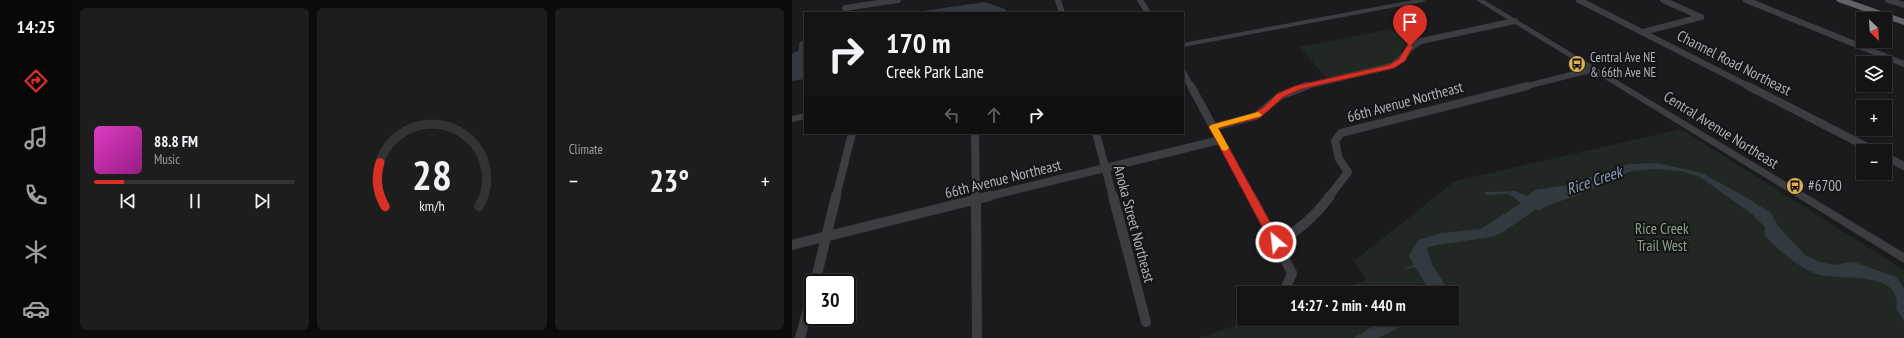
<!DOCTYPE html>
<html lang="en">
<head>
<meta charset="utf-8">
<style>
	body { margin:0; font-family:"PT Sans Narrow",sans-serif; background:#1d1d1e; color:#f1f3f6; height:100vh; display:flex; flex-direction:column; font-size:15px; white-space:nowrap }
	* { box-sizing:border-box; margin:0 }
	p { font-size:13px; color:#9d9ea0 }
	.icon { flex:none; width:22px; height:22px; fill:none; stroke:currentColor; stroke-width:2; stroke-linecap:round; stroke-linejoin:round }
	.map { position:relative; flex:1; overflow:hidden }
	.drawer { display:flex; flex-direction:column; gap:8px; padding:8px; background:#0b0b0c; width:720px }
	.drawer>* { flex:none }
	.hud { position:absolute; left:12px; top:12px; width:380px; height:122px; border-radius:0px; box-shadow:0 1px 3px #0004,0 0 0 1px #333334; background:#141415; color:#f1f3f6; overflow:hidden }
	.needle { width:26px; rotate:155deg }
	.buttons { position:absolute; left:1064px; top:12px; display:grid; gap:8px }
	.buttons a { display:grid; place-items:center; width:36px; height:36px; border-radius:0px; background:#141415; box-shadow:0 1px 3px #0004,0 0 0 1px #333334; font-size:20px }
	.speed { position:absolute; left:12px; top:274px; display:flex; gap:8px; font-size:20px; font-weight:700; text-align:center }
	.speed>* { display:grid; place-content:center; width:52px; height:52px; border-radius:50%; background:#141415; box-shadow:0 1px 3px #0004,0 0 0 1px #333334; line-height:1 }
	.speed .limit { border:2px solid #111; border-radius:6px; background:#fff; color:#111 }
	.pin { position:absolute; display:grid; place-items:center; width:34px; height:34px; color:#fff; margin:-41px -17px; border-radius:50% 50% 50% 0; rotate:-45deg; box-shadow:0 0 4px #0007 }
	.pin .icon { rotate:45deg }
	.me { position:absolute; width:44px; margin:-22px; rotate:332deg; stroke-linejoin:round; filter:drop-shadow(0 0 3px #0008) }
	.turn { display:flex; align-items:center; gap:14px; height:84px; padding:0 16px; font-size:18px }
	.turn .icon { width:52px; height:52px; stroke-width:2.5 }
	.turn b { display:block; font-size:28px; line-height:34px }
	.lanes { display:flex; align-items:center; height:38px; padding:0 16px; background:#0003; justify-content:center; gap:20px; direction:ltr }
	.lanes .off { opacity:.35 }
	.big { font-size:30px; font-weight:700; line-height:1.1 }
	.drawer .widget { flex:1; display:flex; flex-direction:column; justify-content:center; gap:6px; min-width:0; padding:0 14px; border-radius:6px; background:#1d1d1e }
	.drawer .dial { align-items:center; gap:0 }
	.dial svg { height:104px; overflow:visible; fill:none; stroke:#333334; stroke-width:7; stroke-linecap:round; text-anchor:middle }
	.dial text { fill:#f1f3f6; stroke:none }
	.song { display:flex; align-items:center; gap:12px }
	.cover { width:48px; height:48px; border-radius:6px; background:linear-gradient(135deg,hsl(310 70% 55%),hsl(310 70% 35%)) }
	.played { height:4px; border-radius:2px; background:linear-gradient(90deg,#d93025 15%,#333334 15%) }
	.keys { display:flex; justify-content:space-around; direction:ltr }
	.heat { display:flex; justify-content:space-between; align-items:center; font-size:22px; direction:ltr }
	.drawer .tiles { flex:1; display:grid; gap:8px; grid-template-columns:repeat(3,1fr) }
	.trip { position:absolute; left:445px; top:286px; width:222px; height:40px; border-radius:0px; background:#141415; box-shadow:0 1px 3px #0004,0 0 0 1px #333334; font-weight:700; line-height:40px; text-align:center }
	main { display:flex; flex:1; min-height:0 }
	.menu { display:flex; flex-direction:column; width:72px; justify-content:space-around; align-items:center; background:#080808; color:#9d9ea0 }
	.menu .icon { width:28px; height:28px }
	.menu .selected { color:#d93025 }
	.menu b { font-size:18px; color:#f1f3f6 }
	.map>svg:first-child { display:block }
	.green { fill:#212722 }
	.water { fill:#32393f }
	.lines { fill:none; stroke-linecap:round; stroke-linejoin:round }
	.minor-far2 { stroke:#3c3d41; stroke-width:6 }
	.minor-far1 { stroke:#3c3d41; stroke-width:8 }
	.minor { stroke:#3c3d41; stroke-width:10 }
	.tertiary { fill:#3c3d41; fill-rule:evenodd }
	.trunk { fill:#606268; fill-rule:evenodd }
	.route { fill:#d93025; stroke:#8d1f18 }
	.slow { fill:#f59e0b }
	.labels { text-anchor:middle; stroke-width:4; stroke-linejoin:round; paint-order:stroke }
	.far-poi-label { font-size:13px; fill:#afb2ba; stroke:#151517; text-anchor:start }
	.street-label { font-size:15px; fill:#afb2ba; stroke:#151517 }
	.poi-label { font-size:15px; fill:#afb2ba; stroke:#151517; text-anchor:start }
	.park-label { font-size:15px; fill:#88a38a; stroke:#151517 }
	.water-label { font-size:16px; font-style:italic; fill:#8a9eb1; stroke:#151517 }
</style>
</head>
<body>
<main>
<nav class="menu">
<b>14:25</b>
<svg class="icon selected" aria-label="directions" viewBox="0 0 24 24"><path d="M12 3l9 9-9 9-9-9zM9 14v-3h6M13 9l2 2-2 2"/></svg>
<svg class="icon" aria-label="music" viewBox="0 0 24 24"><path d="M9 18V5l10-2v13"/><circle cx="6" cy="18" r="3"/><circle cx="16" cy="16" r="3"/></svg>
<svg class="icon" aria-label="phone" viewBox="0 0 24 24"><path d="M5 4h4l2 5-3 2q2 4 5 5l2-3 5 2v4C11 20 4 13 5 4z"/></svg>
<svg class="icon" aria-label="climate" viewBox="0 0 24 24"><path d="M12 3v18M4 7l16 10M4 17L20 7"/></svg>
<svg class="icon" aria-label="car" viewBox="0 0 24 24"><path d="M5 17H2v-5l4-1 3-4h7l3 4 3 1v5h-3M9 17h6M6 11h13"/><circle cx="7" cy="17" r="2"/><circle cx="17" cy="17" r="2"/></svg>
</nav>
<section class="drawer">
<div class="tiles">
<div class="widget">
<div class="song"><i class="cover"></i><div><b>88.8 FM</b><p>Music</p></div></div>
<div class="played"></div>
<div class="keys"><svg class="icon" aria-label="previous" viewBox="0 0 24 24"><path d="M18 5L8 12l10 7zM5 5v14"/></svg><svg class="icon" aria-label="pause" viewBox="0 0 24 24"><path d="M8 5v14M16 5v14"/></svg><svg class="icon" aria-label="next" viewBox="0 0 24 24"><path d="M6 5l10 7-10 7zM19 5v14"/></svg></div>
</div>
<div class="widget dial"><svg viewBox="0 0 100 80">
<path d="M14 69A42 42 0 1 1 86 69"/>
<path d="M14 69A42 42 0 0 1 10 35" stroke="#d93025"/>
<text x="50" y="56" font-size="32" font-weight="700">28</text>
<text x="50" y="72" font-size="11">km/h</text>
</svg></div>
<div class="widget"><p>Climate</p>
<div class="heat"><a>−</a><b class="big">23°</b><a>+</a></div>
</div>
</div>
</section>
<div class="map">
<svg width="1112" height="338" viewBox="0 0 1112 338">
	<rect width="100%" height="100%" fill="#1b1a1c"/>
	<g class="green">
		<path d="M599 29 616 43C609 48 609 56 604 60 589 70 553 74 535 78L507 47Z"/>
		<polygon points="889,129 1112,270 1112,338 407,338 462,319 660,319 660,293 536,293 574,280 562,261 663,181"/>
	</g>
	<g class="water">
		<polygon points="193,2 213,9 217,13 117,13"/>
		<polygon points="13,38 13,79 0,81 0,54 7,50 7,43"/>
		<path d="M865 163 910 173 952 196 979 213 986 226 1013 255 1028 262 1043 265 1058 262 1065 263 1104 277 1112 288V321L1104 309C1112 268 1045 282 1025 274 1005 267 987 250 973 236V227L961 215 908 177 889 171 860 169 839 171 786 195 757 205 748 210H743L711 232 700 237 644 245 635 248 640 264 658 293H636L638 291 623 267 607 270 622 265 617 256 626 240 649 233 689 229 729 203 717 194 694 195 692 192 723 191 735 196 743 190 776 185 836 164Z"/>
		<polygon points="592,319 622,319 587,338 562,338"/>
	</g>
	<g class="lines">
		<g class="minor-far2">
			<polyline points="266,0 270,13"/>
			<polyline points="348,0 356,13"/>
			<polyline points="787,0 958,87"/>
			<polyline points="871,0 909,17"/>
			<polyline points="954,0 1112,64"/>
			<polyline points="1096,0 1112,5"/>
			<polyline points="53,8 106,0"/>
			<polyline points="851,32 909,17"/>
			<polyline points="391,72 399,87"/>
			<path d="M510 87 599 66C611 59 616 47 629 41L723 21"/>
			<polyline points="731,87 802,69"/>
		</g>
		<g class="minor-far1">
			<polyline points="399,86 459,197"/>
			<polyline points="956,86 1083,151"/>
			<polyline points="422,127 464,116 488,96 514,86"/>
			<polyline points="183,133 184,197"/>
			<polyline points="304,133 321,197"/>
			<polyline points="1093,156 1112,166"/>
			<polyline points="44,197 60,133"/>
			<polyline points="194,197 428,140"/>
			<polyline points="537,197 556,172 547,159 543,141 549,133 735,86"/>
		</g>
		<g class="minor">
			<polyline points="184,196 185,338"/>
			<polyline points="321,196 354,322"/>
			<polyline points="459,196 500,273 495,285"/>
			<path d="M484 242C507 232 523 216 538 196"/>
			<polyline points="0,245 198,196"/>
			<polyline points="23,283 44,196"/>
			<polyline points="8,338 21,290"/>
		</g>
		<g class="tertiary">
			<polygon points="621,0 634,0 631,2 391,47 391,43"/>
			<polygon points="684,0 692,0 1112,253 1112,263"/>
			<polygon points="13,113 13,119 0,122 0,116"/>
		</g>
		<polygon class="trunk" points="1044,0 1058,0 1112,19 1112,25 1046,2"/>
	</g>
	<polygon class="route" points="616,44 621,46 613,61 602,68 509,89 491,97 477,110 467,118 426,128 489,242 488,245 480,245 417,127 419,125 461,114 472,107 485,94 503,86 597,65 607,59"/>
	<polygon class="slow" points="466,112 470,115 469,116 426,128 437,148 433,151 430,150 417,127 419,125"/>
	<defs>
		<g id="bus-disc" transform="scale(0.9)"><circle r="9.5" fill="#deb051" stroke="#151517"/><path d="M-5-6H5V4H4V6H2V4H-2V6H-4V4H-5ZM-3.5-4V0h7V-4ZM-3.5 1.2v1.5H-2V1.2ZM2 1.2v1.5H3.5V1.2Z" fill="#111"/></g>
	</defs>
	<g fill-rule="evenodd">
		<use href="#bus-disc" x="785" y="64"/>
		<use href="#bus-disc" x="1003" y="186"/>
	</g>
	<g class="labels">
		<g class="far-poi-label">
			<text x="798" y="62">Central Ave NE<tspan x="798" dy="15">&amp; 66th Ave NE</tspan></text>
		</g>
		<g class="street-label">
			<text transform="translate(942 63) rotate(27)" y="5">Channel Road Northeast</text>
			<text transform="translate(613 102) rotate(-15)" y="5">66th Avenue Northeast</text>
			<text transform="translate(929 130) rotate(32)" y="5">Central Avenue Northeast</text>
			<text transform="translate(211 179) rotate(-14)" y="5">66th Avenue Northeast</text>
			<text transform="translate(342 224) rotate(75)" y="5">Anoka Street Northeast</text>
		</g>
		<g class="poi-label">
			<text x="1016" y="191">#6700</text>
		</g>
		<g class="park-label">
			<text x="870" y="234">Rice Creek<tspan x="870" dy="17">Trail West</tspan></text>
		</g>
		<g class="water-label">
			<text transform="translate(802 180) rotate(-19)" y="6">Rice Creek</text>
		</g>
	</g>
</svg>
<div class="buttons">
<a><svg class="needle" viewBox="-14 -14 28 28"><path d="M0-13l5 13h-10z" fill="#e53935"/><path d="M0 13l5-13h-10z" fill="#9d9ea0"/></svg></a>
<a><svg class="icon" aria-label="layers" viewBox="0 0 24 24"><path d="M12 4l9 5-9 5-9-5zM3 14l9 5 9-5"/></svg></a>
<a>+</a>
<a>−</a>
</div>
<div class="speed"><div class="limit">30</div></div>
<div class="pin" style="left:618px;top:46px;background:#d93025"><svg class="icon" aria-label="arrive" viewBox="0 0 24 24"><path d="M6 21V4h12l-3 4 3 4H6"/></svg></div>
<svg class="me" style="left:484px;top:242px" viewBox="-20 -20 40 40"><circle r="17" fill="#d93025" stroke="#fff" stroke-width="3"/><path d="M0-11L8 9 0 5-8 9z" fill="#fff"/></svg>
<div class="trip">14:27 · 2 min · 440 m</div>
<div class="hud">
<div class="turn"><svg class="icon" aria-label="right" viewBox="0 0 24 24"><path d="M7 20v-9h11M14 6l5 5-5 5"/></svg><div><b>170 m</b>Creek Park Lane</div></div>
<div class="lanes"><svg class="icon off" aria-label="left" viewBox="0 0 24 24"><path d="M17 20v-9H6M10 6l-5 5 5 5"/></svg><svg class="icon off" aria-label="ahead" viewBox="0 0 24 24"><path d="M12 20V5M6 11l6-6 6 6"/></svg><svg class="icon" aria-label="right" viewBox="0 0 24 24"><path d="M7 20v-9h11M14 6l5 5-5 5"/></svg></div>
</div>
</div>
</main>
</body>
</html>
